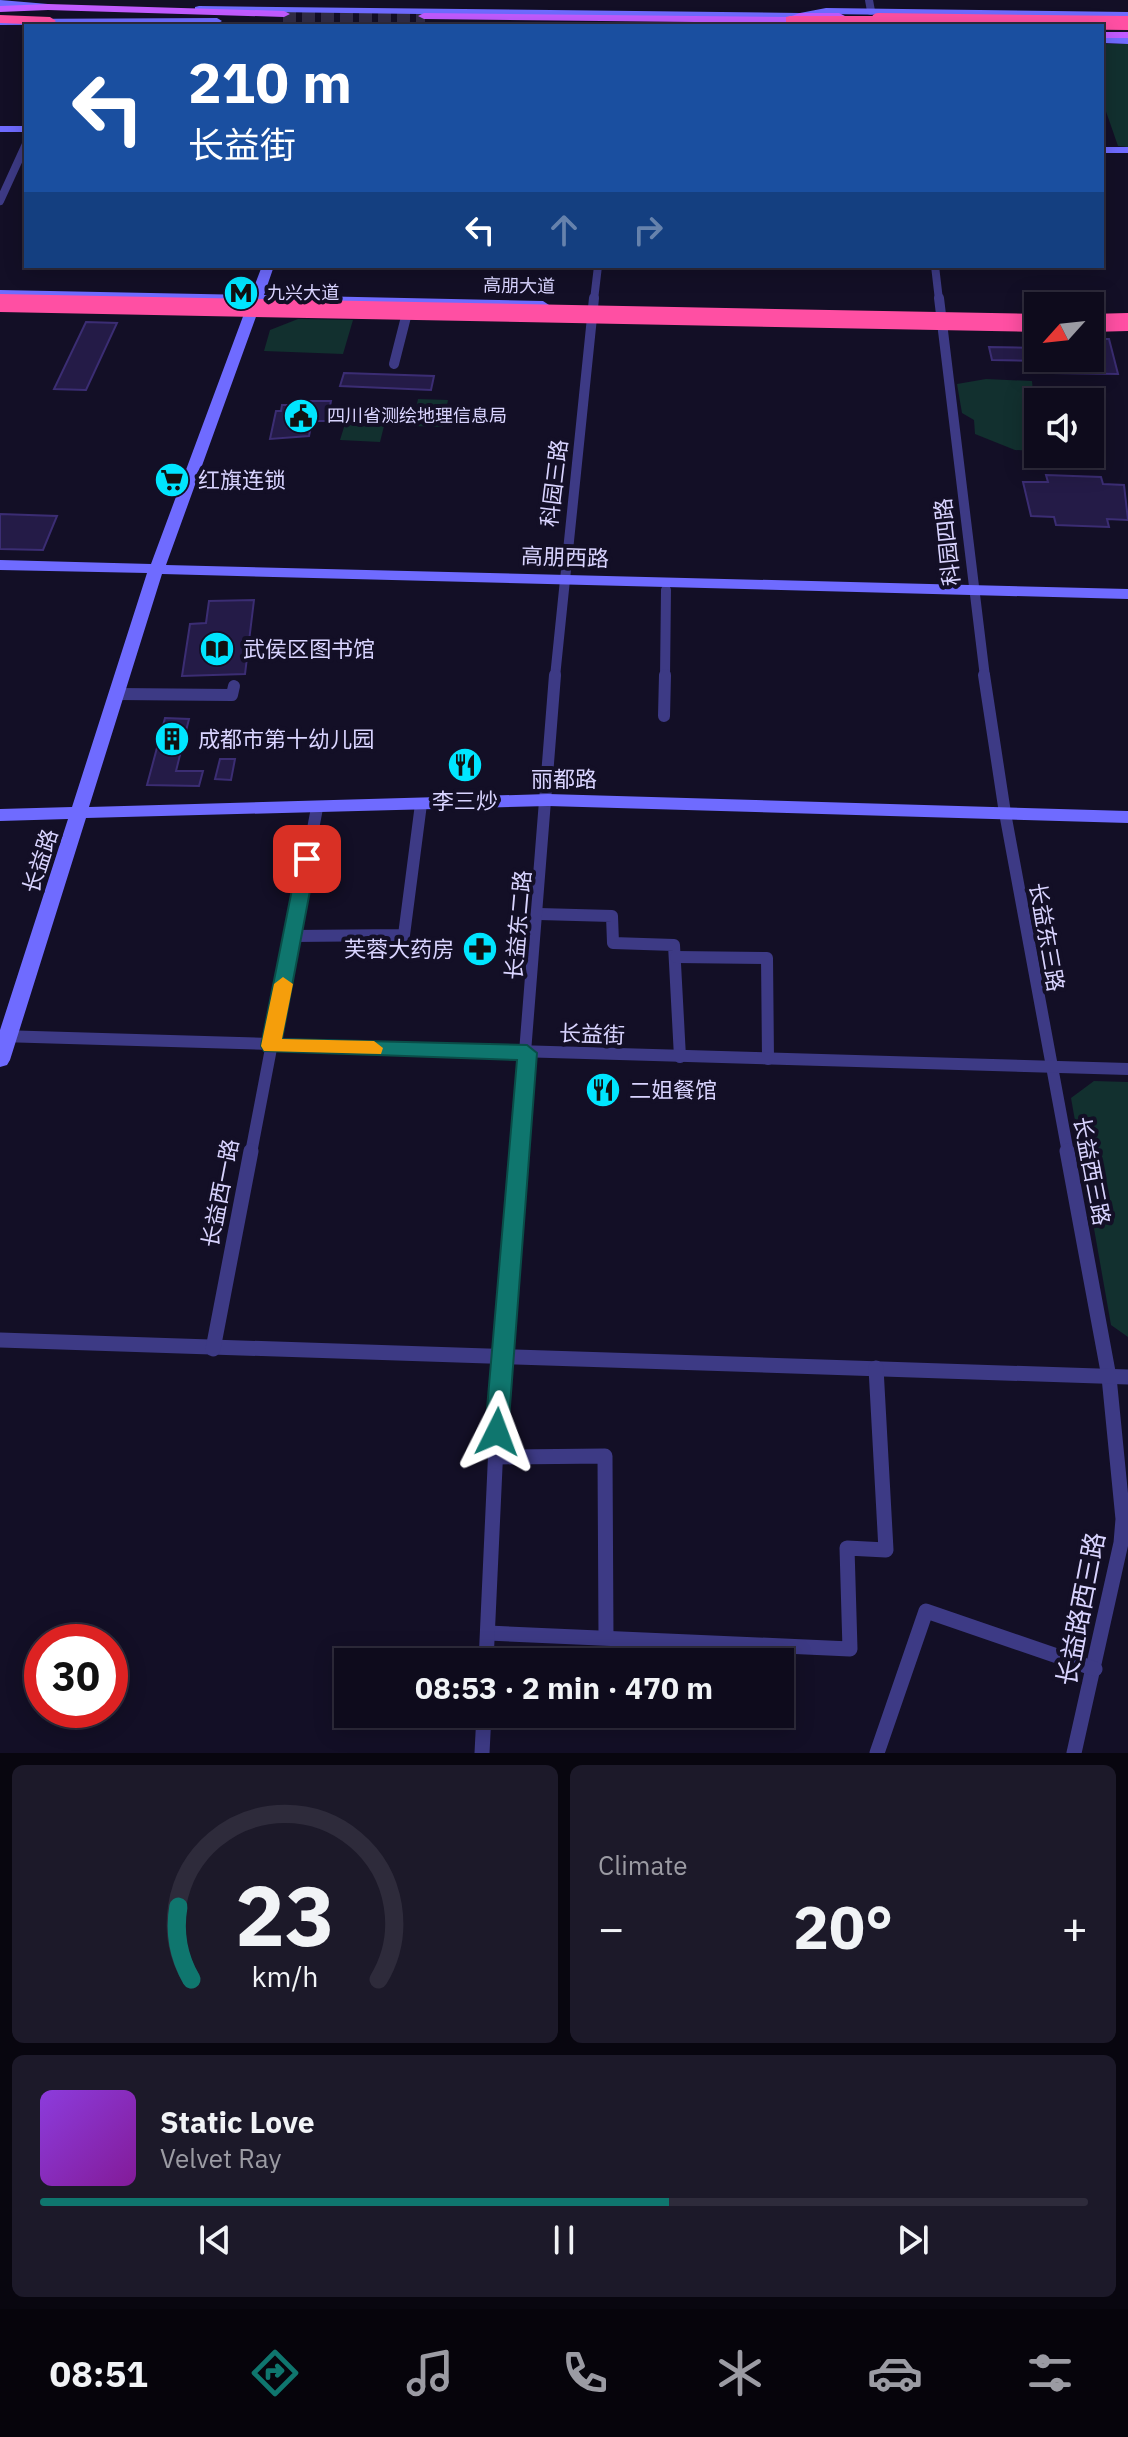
<!DOCTYPE html>
<html lang="en">
<head>
<meta charset="utf-8">
<style>
	body { margin:0; font-family:"IBM Plex Sans","Noto Sans SC",sans-serif; background:#1c1929; color:#f1f3f6; height:100vh; display:flex; flex-direction:column; font-size:30px; white-space:nowrap }
	* { box-sizing:border-box; margin:0 }
	p { font-size:26px; color:#9b9ba3 }
	.icon { flex:none; width:44px; height:44px; fill:none; stroke:currentColor; stroke-width:2; stroke-linecap:round; stroke-linejoin:round }
	.map { position:relative; height:1753px; overflow:hidden }
	.drawer { display:flex; flex-direction:column; gap:12px; padding:12px; background:#08060f; flex:1 }
	.drawer>* { flex:none }
	.guide { position:absolute; left:24px; top:24px; width:1080px; height:244px; border-radius:0px; box-shadow:0 4px 20px #0003,0 0 0 2px #2e2b3b; background:#1a4fa0; color:#fff; overflow:hidden }
	.needle { width:52px; rotate:243deg }
	.controls { position:absolute; left:1024px; top:292px; display:grid; gap:16px }
	.controls a { display:grid; place-items:center; width:80px; height:80px; border-radius:0px; background:#0e0b1c; box-shadow:0 4px 20px #0003,0 0 0 2px #2e2b3b; font-size:40px }
	.speed { position:absolute; left:24px; top:1624px; display:flex; gap:16px; font-size:40px; font-weight:700; text-align:center }
	.speed>* { display:grid; place-content:center; width:104px; height:104px; border-radius:50%; background:#0e0b1c; box-shadow:0 4px 20px #0003,0 0 0 2px #2e2b3b; line-height:1 }
	.speed .limit { border:12px solid #d22; background:#fff; color:#111 }
	.pin { position:absolute; display:grid; place-items:center; width:68px; height:68px; color:#fff; margin:-34px; border-radius:16px; box-shadow:0 4px 12px #0006 }
	.me { position:absolute; width:88px; margin:-44px; rotate:3deg; stroke-linejoin:round; filter:drop-shadow(0 0 6px #0008) }
	.turn { display:flex; align-items:center; gap:28px; height:168px; padding:0 32px; font-size:36px }
	.turn .icon { width:104px; height:104px; stroke-width:2.5 }
	.turn b { display:block; font-size:56px; line-height:68px }
	.lanes { display:flex; align-items:center; height:76px; padding:0 32px; background:#0003; justify-content:center; gap:40px; direction:ltr }
	.lanes .off { opacity:.35 }
	.big { font-size:60px; font-weight:800; line-height:1.1 }
	.drawer .tile { flex:1; display:flex; flex-direction:column; justify-content:center; gap:12px; min-width:0; padding:0 28px; border-radius:12px; background:#1c1929 }
	.drawer .dial { align-items:center; gap:0 }
	.dial svg { height:208px; overflow:visible; fill:none; stroke:#2e2b3b; stroke-width:7; stroke-linecap:round; text-anchor:middle }
	.dial text { fill:#f1f3f6; stroke:none }
	.song { display:flex; align-items:center; gap:24px }
	.cover { width:96px; height:96px; border-radius:12px; background:linear-gradient(135deg,hsl(270 70% 55%),hsl(290 70% 35%)) }
	.played { height:8px; border-radius:4px; background:linear-gradient(90deg,#0f766e 60%,#2e2b3b 60%) }
	.keys { display:flex; justify-content:space-around; direction:ltr }
	.heat { display:flex; justify-content:space-between; align-items:center; font-size:44px; direction:ltr }
	.drawer .tiles { flex:1; display:grid; gap:12px; grid-template-columns:1fr 1fr }
	.tile:last-child { grid-column:span 2 }
	.trip { position:absolute; left:334px; top:1648px; width:460px; height:80px; border-radius:0px; background:#0e0b1c; box-shadow:0 4px 20px #0003,0 0 0 2px #2e2b3b; font-weight:800; line-height:80px; text-align:center }
	.menu { display:flex; height:128px; justify-content:space-around; align-items:center; background:#06040b; color:#9b9ba3 }
	.menu .icon { width:56px; height:56px }
	.menu .active { color:#0f766e }
	.menu b { font-size:36px; color:#f1f3f6 }
	.map>svg:first-child { display:block }
	.green { fill:#12302f }
	.building { fill:#241b47; stroke:#3b2d73; stroke-width:2 }
	.lines { fill:none; stroke-linecap:round; stroke-linejoin:round }
	.primary-tunnel { stroke:#312d47; stroke-width:13; stroke-dasharray:13 6; stroke-linecap:butt }
	.street-far3 { stroke:#3d3a85; stroke-width:8 }
	.street-far2 { stroke:#3d3a85; stroke-width:10 }
	.street-far1 { stroke:#3d3a85; stroke-width:12 }
	.street { stroke:#3d3a85; stroke-width:15 }
	.secondary { fill:#6f6bff; fill-rule:evenodd }
	.primary { fill:#c25bff; fill-rule:evenodd }
	.highway { fill:#ff4fa3; fill-rule:evenodd }
	.highway-bridge-far1 { stroke:#ff4fa3; stroke-width:14 }
	.highway-bridge { stroke:#ff4fa3; stroke-width:18 }
	.route { fill:#0f766e; stroke:#0a4d48; stroke-width:2 }
	.slow { fill:#f59e0b }
	.labels { text-anchor:middle; stroke-width:8; stroke-linejoin:round; paint-order:stroke }
	.far-street-label { font-size:18px; fill:#d9d4ff; stroke:#130f26 }
	.far-poi-label { font-size:18px; fill:#d9d4ff; stroke:#130f26; text-anchor:start }
	.poi-label { font-size:22px; fill:#d9d4ff; stroke:#130f26; text-anchor:start }
	.street-label { font-size:22px; fill:#d9d4ff; stroke:#130f26 }
	.near-street-label { font-size:26px; fill:#d9d4ff; stroke:#130f26 }
</style>
</head>
<body>
<div class="map">
<svg width="1128" height="1753" viewBox="0 0 1128 1753">
	<rect width="100%" height="100%" fill="#130f26"/>
	<g class="green">
		<polygon points="1102,44 1128,44 1128,147 1118,146 1102,100"/>
		<polygon points="298,319 353,320 343,354 264,351 270,330"/>
		<polygon points="986,379 1032,381 1038,451 1015,450 975,434 974,420 962,413 957,384"/>
		<polygon points="418,399 448,400 443,427 412,426"/>
		<polygon points="350,408 388,410 380,442 340,440"/>
		<polygon points="1094,1081 1128,1082 1128,1337 1111,1325 1071,1098"/>
	</g>
	<g class="building">
		<polygon points="86,322 117,323 86,390 54,389"/>
		<polygon points="1090,339 1109,339 1118,374 1053,373 1050,358 1090,359"/>
		<polygon points="989,347 1038,348 1038,361 992,360"/>
		<polygon points="344,373 434,376 431,390 340,386"/>
		<polygon points="299,401 331,401 327,421 312,421 309,436 270,439 276,411 281,411 282,405 298,405"/>
		<polygon points="1046,475 1101,477 1103,484 1124,485 1128,520 1107,519 1109,527 1056,525 1054,517 1031,516 1023,482 1048,482"/>
		<polygon points="0,514 57,516 43,550 0,549"/>
		<polygon points="254,600 245,674 182,676 190,624 206,623 209,601"/>
		<polygon points="165,718 189,719 176,771 203,771 199,786 147,785"/>
		<polygon points="220,759 235,759 231,780 215,779"/>
	</g>
	<g class="lines">
		<polyline class="primary-tunnel" points="283,18 425,19"/>
		<g class="street-far3">
			<polyline points="869,0 871,11"/>
			<polyline points="0,201 26,144"/>
			<polyline points="935,266 939,300"/>
			<polyline points="594,300 598,266"/>
		</g>
		<g class="street-far2">
			<polyline points="939,298 985,677"/>
			<polyline points="394,364 408,309"/>
			<polyline points="555,677 594,298"/>
			<polyline points="665,677 666,590"/>
		</g>
		<g class="street-far1">
			<polyline points="984,675 1005,813 1068,1153"/>
			<polyline points="118,694 232,695 234,686"/>
			<polyline points="664,716 665,675"/>
			<polyline points="539,914 612,916 613,943 674,945 680,1057"/>
			<polyline points="293,936 404,935 421,804"/>
			<polyline points="676,957 767,958 768,1059"/>
			<polyline points="0,1036 1128,1069"/>
			<polyline points="251,1153 317,808"/>
			<polyline points="517,1153 555,675"/>
		</g>
		<g class="street">
			<polyline points="1067,1151 1109,1377 1123,1519 1121,1543 1074,1753"/>
			<polyline points="0,1340 1128,1377"/>
			<polyline points="213,1349 251,1151"/>
			<polyline points="496,1457 605,1456 606,1637"/>
			<polyline points="488,1633 850,1649 847,1548 886,1550 876,1368"/>
			<polyline points="486,1662 500,1359 517,1151"/>
			<polyline points="482,1753 484,1714"/>
			<polyline points="877,1753 926,1611 1095,1669"/>
		</g>
		<g class="secondary">
			<polygon points="0,0 48,4 53,7 48,10 0,6"/>
			<polygon points="199,6 800,13 826,8 1128,12 1128,18 826,14 800,19 195,11 195,7"/>
			<polygon points="0,19 217,18 222,21 217,24 0,25"/>
			<polygon points="519,22 553,23 558,26 514,26"/>
			<polygon points="1102,37 1128,38 1128,44 1102,43"/>
			<rect x="0" y="126" width="26" height="6"/>
			<rect x="1102" y="147" width="26" height="6"/>
			<polygon points="262,266 274,266 264,295 543,301 549,305 543,309 261,303 166,565 1128,589 1128,599 162,574 89,807 548,794 1128,811 1128,823 548,806 86,818 10,1060 7,1065 0,1067 0,1030 68,819 0,821 0,809 72,807 147,573 0,570 0,560 151,564 248,303 0,298 0,290 251,295"/>
		</g>
		<g class="primary">
			<polygon points="48,4 284,11 290,14 284,17 48,10 0,12 0,6"/>
			<path d="M800 13H839L845 16C831 24 807 18 790 23L424 19 418 16 424 13 789 17Z"/>
			<rect x="1102" y="32" width="26" height="6"/>
		</g>
		<g class="highway">
			<polygon points="0,15 50,17 56,21 50,25 0,23"/>
			<polygon points="790,16 878,16 884,20 878,24 786,23 786,17"/>
		</g>
		<polyline class="highway-bridge-far1" points="878,20 1128,23"/>
		<g class="highway-bridge">
			<polyline points="0,303 1038,323"/>
			<polyline points="1090,323 1128,322"/>
		</g>
	</g>
	<polygon class="route" points="307,853 316,859 282,1039 527,1045 537,1053 508,1432 505,1440 497,1443 489,1440 485,1432 517,1060 264,1051 261,1046 298,859"/>
	<polygon class="slow" points="283,977 293,984 282,1039 374,1041 383,1048 381,1054 264,1051 261,1046 274,984"/>
	<defs>
		<g id="metro-disc" transform="scale(1.8)"><circle r="9.5" fill="#00e5ff" stroke="#130f26"/><path d="M-5.5 5V-5H-3L0 0L3-5H5.5V5H3V-.5L0 4L-3-.5V5Z" fill="#111"/></g>
		<g id="civic-disc" transform="scale(1.8)"><circle r="9.5" fill="#00e5ff" stroke="#130f26"/><path d="M-.6-6.5H3V-4.5H.6V-3L4-1V1h2V6H-6V1h2V-1L-.6-3ZM-1.2 2.5V6h2.4V2.5Z" fill="#111"/></g>
		<g id="supermarket-disc" transform="scale(1.8)"><circle r="9.5" fill="#00e5ff" stroke="#130f26"/><path d="M-6-5.5h2.5l.6 2H6L4.5 2H-2.5L-4.4-4H-6ZM-1.5 3.2a1.3 1.3 0 1 0 .1 0ZM3 3.2a1.3 1.3 0 1 0 .1 0Z" fill="#111"/></g>
		<g id="library-disc" transform="scale(1.8)"><circle r="9.5" fill="#00e5ff" stroke="#130f26"/><path d="M-6-4Q-3-5.5-.7-3.5V5Q-3 3-6 4ZM6-4Q3-5.5 .7-3.5V5Q3 3 6 4Z" fill="#111"/></g>
		<g id="building-disc" transform="scale(1.8)"><circle r="9.5" fill="#00e5ff" stroke="#130f26"/><path d="M-4-6H4V6H1V3H-1V6H-4ZM-2.5-4.3h1.7v1.8h-1.7ZM.8-4.3h1.7v1.8H.8ZM-2.5-1h1.7V.8h-1.7ZM.8-1h1.7V.8H.8Z" fill="#111"/></g>
		<g id="restaurant-disc" transform="scale(1.8)"><circle r="9.5" fill="#00e5ff" stroke="#130f26"/><path d="M-5-6h1v4h1v-4h1v4h1v-4h1v5L-1.5 .5V6h-2V.5L-5-1ZM5-6V6H3V1.5H1.5Q1.5-4 5-6Z" fill="#111"/></g>
		<g id="pharmacy-disc" transform="scale(1.8)"><circle r="9.5" fill="#00e5ff" stroke="#130f26"/><path d="M-2-6h4v4h4v4h-4v4h-4v-4h-4v-4h4Z" fill="#111"/></g>
	</defs>
	<g fill-rule="evenodd">
		<use href="#metro-disc" x="241" y="293"/>
		<use href="#civic-disc" x="301" y="416"/>
		<use href="#supermarket-disc" x="172" y="480"/>
		<use href="#library-disc" x="217" y="649"/>
		<use href="#building-disc" x="172" y="739"/>
		<use href="#restaurant-disc" x="465" y="765"/>
		<use href="#pharmacy-disc" x="480" y="949"/>
		<use href="#restaurant-disc" x="603" y="1090"/>
	</g>
	<g class="labels">
		<g class="far-street-label">
			<text transform="translate(519 286) rotate(1)" y="6">高朋大道</text>
		</g>
		<g class="far-poi-label">
			<text x="267" y="299">九兴大道</text>
			<text x="327" y="422">四川省测绘地理信息局</text>
		</g>
		<g class="poi-label">
			<text x="198" y="488">红旗连锁</text>
			<text x="243" y="657">武侯区图书馆</text>
			<text x="198" y="747">成都市第十幼儿园</text>
			<text x="465" y="809" text-anchor="middle">李三炒</text>
			<text x="454" y="957" text-anchor="end">芙蓉大药房</text>
			<text x="629" y="1098">二姐餐馆</text>
		</g>
		<g class="street-label">
			<text transform="translate(554 483) rotate(-83)" y="8">科园三路</text>
			<text transform="translate(947 542) rotate(-96)" y="8">科园四路</text>
			<text transform="translate(565 557) rotate(2)" y="8">高朋西路</text>
			<text x="564" y="787">丽都路</text>
			<text transform="translate(40 861) rotate(-72)" y="8">长益路</text>
			<text transform="translate(518 925) rotate(-85)" y="8">长益东二路</text>
			<text transform="translate(1047 937) rotate(80)" y="8">长益东三路</text>
			<text transform="translate(592 1034) rotate(2)" y="8">长益街</text>
			<text transform="translate(1092 1171) rotate(79)" y="8">长益西三路</text>
			<text transform="translate(220 1193) rotate(-79)" y="8">长益西一路</text>
		</g>
		<g class="near-street-label">
			<text transform="translate(1081 1609) rotate(-79)" y="9">长益路西三路</text>
		</g>
	</g>
</svg>
<div class="controls">
<a><svg class="needle" viewBox="-14 -14 28 28"><path d="M0-13l5 13h-10z" fill="#e53935"/><path d="M0 13l5-13h-10z" fill="#9b9ba3"/></svg></a>
<a><svg class="icon" aria-label="sound" viewBox="0 0 24 24"><path d="M4 9h4l5-4v14l-5-4H4zM17 9q2 3 0 6"/></svg></a>
</div>
<div class="speed"><div class="limit">30</div></div>
<div class="pin" style="left:307px;top:859px;background:#d93025"><svg class="icon" aria-label="arrive" viewBox="0 0 24 24"><path d="M6 21V4h12l-3 4 3 4H6"/></svg></div>
<svg class="me" style="left:497px;top:1432px" viewBox="-20 -20 40 40"><path d="M0-17L14 15 0 8-14 15z" fill="#0f766e" stroke="#fff" stroke-width="4"/></svg>
<div class="trip">08:53 · 2 min · 470 m</div>
<div class="guide">
<div class="turn"><svg class="icon" aria-label="left" viewBox="0 0 24 24"><path d="M17 20v-9H6M10 6l-5 5 5 5"/></svg><div><b>210 m</b>长益街</div></div>
<div class="lanes"><svg class="icon" aria-label="left" viewBox="0 0 24 24"><path d="M17 20v-9H6M10 6l-5 5 5 5"/></svg><svg class="icon off" aria-label="ahead" viewBox="0 0 24 24"><path d="M12 20V5M6 11l6-6 6 6"/></svg><svg class="icon off" aria-label="right" viewBox="0 0 24 24"><path d="M7 20v-9h11M14 6l5 5-5 5"/></svg></div>
</div>
</div>
<section class="drawer">
<div class="tiles">
<div class="tile dial"><svg viewBox="0 0 100 80">
<path d="M14 69A42 42 0 1 1 86 69"/>
<path d="M14 69A42 42 0 0 1 9 41" stroke="#0f766e"/>
<text x="50" y="56" font-size="32" font-weight="700">23</text>
<text x="50" y="72" font-size="11">km/h</text>
</svg></div>
<div class="tile"><p>Climate</p>
<div class="heat"><a>−</a><b class="big">20°</b><a>+</a></div>
</div>
<div class="tile">
<div class="song"><i class="cover"></i><div><b>Static Love</b><p>Velvet Ray</p></div></div>
<div class="played"></div>
<div class="keys"><svg class="icon" aria-label="previous" viewBox="0 0 24 24"><path d="M18 5L8 12l10 7zM5 5v14"/></svg><svg class="icon" aria-label="pause" viewBox="0 0 24 24"><path d="M8 5v14M16 5v14"/></svg><svg class="icon" aria-label="next" viewBox="0 0 24 24"><path d="M6 5l10 7-10 7zM19 5v14"/></svg></div>
</div>
</div>
</section>
<nav class="menu">
<b>08:51</b>
<svg class="icon active" aria-label="directions" viewBox="0 0 24 24"><path d="M12 3l9 9-9 9-9-9zM9 14v-3h6M13 9l2 2-2 2"/></svg>
<svg class="icon" aria-label="music" viewBox="0 0 24 24"><path d="M9 18V5l10-2v13"/><circle cx="6" cy="18" r="3"/><circle cx="16" cy="16" r="3"/></svg>
<svg class="icon" aria-label="phone" viewBox="0 0 24 24"><path d="M5 4h4l2 5-3 2q2 4 5 5l2-3 5 2v4C11 20 4 13 5 4z"/></svg>
<svg class="icon" aria-label="climate" viewBox="0 0 24 24"><path d="M12 3v18M4 7l16 10M4 17L20 7"/></svg>
<svg class="icon" aria-label="car" viewBox="0 0 24 24"><path d="M5 17H2v-5l4-1 3-4h7l3 4 3 1v5h-3M9 17h6M6 11h13"/><circle cx="7" cy="17" r="2"/><circle cx="17" cy="17" r="2"/></svg>
<svg class="icon" aria-label="filters" viewBox="0 0 24 24"><path d="M4 7h16M4 17h16"/><circle cx="9" cy="7" r="2"/><circle cx="15" cy="17" r="2"/></svg>
</nav>
</body>
</html>
